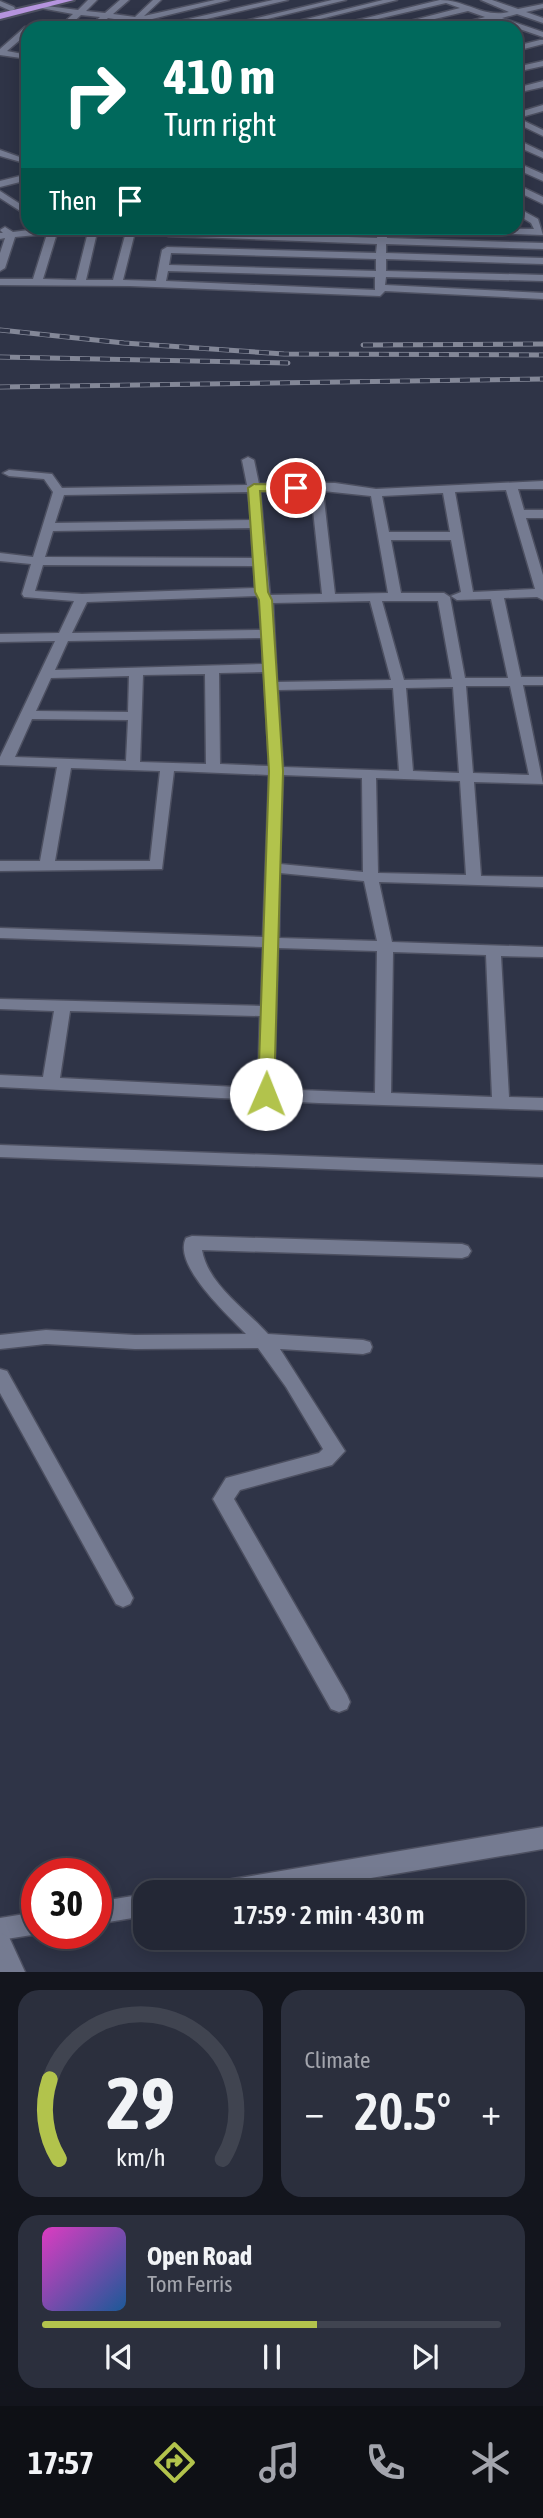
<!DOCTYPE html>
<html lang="en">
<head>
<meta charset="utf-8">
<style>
	body { margin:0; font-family:"Asap Condensed",sans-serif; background:#2b2f3d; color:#f1f3f6; height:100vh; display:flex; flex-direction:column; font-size:26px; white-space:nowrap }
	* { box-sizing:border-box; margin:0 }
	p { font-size:23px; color:#a3a5ad }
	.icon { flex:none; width:38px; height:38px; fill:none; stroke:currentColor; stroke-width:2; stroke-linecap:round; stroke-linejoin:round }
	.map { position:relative; height:1972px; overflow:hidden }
	.drawer { display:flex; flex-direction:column; gap:18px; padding:18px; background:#13151d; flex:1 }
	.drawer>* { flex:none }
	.hud { position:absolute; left:21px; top:21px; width:502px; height:214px; border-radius:21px; box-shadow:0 4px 18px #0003,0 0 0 2px #404450; background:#00695c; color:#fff; overflow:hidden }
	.speed { position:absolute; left:21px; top:1858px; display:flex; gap:14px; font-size:35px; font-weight:700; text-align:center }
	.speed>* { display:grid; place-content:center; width:91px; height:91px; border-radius:50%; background:#232735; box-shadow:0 4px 18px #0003,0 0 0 2px #404450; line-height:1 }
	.speed .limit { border:10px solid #d22; background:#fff; color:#111 }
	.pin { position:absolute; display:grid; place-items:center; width:60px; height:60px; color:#fff; margin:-30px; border:4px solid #fff; border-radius:50%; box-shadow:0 2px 7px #0007 }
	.me { position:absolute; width:77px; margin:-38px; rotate:1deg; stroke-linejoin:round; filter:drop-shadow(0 0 5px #0008) }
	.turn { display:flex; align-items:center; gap:24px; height:147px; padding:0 28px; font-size:32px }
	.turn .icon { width:91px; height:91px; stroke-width:2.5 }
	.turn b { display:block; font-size:49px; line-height:60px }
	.then { display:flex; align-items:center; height:66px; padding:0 28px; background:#0003; gap:14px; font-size:26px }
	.big { font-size:52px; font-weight:600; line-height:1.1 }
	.drawer .tile { flex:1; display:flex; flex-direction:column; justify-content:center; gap:10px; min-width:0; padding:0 24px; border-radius:21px; background:#2b2f3d }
	.drawer .dial { align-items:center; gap:0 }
	.dial svg { height:182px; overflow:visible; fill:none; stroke:#404450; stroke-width:7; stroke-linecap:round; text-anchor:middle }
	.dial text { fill:#f1f3f6; stroke:none }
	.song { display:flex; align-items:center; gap:21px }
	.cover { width:84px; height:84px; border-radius:10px; background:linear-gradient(135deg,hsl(310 70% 55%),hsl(210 70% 35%)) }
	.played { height:7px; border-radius:4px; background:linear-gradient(90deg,#b2c34c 60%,#404450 60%) }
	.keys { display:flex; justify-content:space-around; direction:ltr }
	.heat { display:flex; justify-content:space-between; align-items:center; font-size:38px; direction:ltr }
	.drawer .tiles { flex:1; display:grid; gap:18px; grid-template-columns:1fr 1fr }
	.tile:last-child { grid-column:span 2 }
	.trip { position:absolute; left:133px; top:1880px; width:392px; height:70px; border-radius:21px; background:#232735; box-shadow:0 4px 18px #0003,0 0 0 2px #404450; font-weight:600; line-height:70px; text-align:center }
	.tab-bar { display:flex; height:112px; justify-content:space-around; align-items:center; background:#0e1015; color:#a3a5ad }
	.tab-bar .icon { width:49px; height:49px }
	.tab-bar .selected { color:#b2c34c }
	.tab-bar b { font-size:32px; color:#f1f3f6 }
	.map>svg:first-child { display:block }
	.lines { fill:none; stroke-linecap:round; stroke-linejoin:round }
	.minor-casing { stroke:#4d5061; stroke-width:3 }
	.tertiary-casing { stroke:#4d5061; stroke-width:3 }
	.trunk-casing { stroke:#4d5061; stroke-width:4 }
	.minor { fill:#757b91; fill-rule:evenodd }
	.tertiary { fill:#757b91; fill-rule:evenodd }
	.trunk { fill:#b594de; fill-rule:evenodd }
	.rail-casing { stroke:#838797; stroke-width:5 }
	.rail { stroke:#2f3447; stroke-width:3.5; stroke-dasharray:10; stroke-linecap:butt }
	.route { fill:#b2c34c; stroke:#747f31; stroke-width:2 }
</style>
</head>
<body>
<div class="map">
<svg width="543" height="1972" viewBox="0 0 543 1972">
	<rect width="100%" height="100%" fill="#2f3447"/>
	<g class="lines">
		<g class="minor-casing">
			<g id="minor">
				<polygon points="88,0 97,0 86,11 105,13 120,0 129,0 113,14 135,17 153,0 161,0 144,16 215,0 229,0 140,22 162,25 273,0 288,0 168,28 136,26 132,24 133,22 108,18 97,28 88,28 100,17 81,15 67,28 58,28 73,14 35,7 39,5 78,10"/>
				<polygon points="332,0 346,0 230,28 215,28"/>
				<polygon points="383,0 397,0 284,28 278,26"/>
				<path d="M440 0C466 0 483 18 509 12L481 0H492L518 9 543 4V8L526 12 543 18V23L517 14 502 18 543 32V37L493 20 459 28H445L485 17 468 11 397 28H383L460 8 446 3 339 28H325Z"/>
				<polygon points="0,1 14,7 15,9 11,11 0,6"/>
				<polygon points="25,27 31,28 28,28 28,33 7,51 28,55 28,59 0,55 0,49"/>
				<polygon points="540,40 543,40 543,44 516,51 516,46"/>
				<polygon points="543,61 543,66 516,72 516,67"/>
				<polygon points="543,81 543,87 516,93 516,88"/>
				<polygon points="543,105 543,111 518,118 543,130 543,136 516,123 516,113"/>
				<polygon points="516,139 543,152 543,158 516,146"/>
				<polygon points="0,150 28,160 28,164 0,156"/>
				<polygon points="516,162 543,174 543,181 516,169"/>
				<polygon points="28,174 28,180 0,187 0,181"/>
				<polygon points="516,184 543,197 543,204 516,191"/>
				<polygon points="0,191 28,209 28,216 0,198"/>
				<polygon points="516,207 538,219 543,235 438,231 433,228 534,229 531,223 516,214"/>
				<path d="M5 227 13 232 45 228H87L83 231 57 233 43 279 76 280 89 228H98L86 280H113L127 228H136L123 280 156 281 162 250 167 247 376 253 377 244 168 236 166 234 171 231 377 238 378 228H386L387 238 543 243V249L386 244V253L543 258V264L386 259V271L543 275V281L386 277 385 285 543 293V299L385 291 380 296 130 286 0 285V279H33L47 234 15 237 5 268 0 271V253L5 238 0 239V233H3L0 230ZM171 253 376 259V271L169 265ZM168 271 375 277V290L166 281Z"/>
				<path d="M248 457 254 460 259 484 335 483 376 489 543 481V489H518L524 510H543V518H526L543 575V600L537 597 504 598 521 677H543V685H523L543 784 474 782 481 876 543 877V887L379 882 392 942 543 947V957L501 956 509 1097 543 1098V1110L319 1103 0 1087V1075L43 1077 54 1011 0 1009V999L261 1006 263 947 0 938V928L263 937 269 775 174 771 162 869 0 871V861H40L57 767 0 765V757L55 641 0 642V634L59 633 74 601 24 597 22 594 31 564 0 561V553L33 557 53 492 44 479 9 476 3 473 9 470 52 474 62 488 247 485 242 460ZM506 490 535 589 473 592 455 492ZM260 491H311L322 594 270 595ZM323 491 371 496 388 593 335 594ZM248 492 251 520 55 523 64 495ZM443 493 450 532H389L382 496ZM251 528 253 558 45 557 53 531ZM391 540H451L461 592 451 596 457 600 491 599 508 678H465L450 597 444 593H401ZM43 565 254 566 255 588 82 594 35 591ZM258 596 261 630 72 633 87 602ZM370 601 391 680 277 682 273 603ZM382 601H438L452 679 404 680ZM262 638 263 664 55 670 68 641ZM264 672 269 766 220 764 219 673ZM205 674 206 764 140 762 143 675ZM129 676 128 712 36 711 51 678ZM466 686H510L529 775 473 773ZM453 687 459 773 413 771 406 688ZM393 688 399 771 283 767 278 690ZM32 719 128 720 126 761 15 757ZM71 768 160 771 150 861H55ZM283 775 362 778 363 872 280 864ZM376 778 460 781 466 875 378 873ZM280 873 364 881 377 941 279 938ZM278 948 377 951 375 1093 274 1089ZM393 952 486 955 492 1097 391 1093ZM70 1011 260 1016 258 1088 60 1078Z"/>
				<polygon points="0,1145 543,1165 543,1177 0,1157"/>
				<path d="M192 1236 462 1244 468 1246 471 1251 468 1256 462 1258 202 1250C208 1285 246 1309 268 1334L363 1340 370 1342 372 1347 370 1352 363 1354 280 1349 345 1451 332 1465 240 1490 234 1499 347 1695 350 1702 347 1709 339 1712 331 1709 213 1499 226 1478 319 1453 323 1449 286 1387 258 1348 135 1349 46 1344 0 1349V1335L46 1330 135 1335 246 1334C229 1316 172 1265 186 1238Z"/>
				<polygon points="0,1369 7,1371 130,1592 133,1598 130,1604 123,1607 116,1604 0,1393"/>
				<polygon points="543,1827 543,1849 288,1892 210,1892 213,1884 221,1881"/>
				<polygon points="145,1894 145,1916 96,1924 96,1902"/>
				<polygon points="37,1912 38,1934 0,1940 0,1918"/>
			</g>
		</g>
		<g class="tertiary-casing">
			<polygon id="tertiary" points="0,1933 9,1937 25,1972 0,1972"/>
		</g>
		<g class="trunk-casing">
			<polygon id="trunk" points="57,0 74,0 0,19 0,13"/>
		</g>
		<use href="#minor" class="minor"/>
		<use href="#tertiary" class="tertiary"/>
		<use href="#trunk" class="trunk"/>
		<g class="rail-casing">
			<g id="rail">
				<polyline points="0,330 124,343 284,354 543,355"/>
				<polyline points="363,345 543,344"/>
				<polyline points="0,357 288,363"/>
				<polyline points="0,387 543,379"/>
			</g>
		</g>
		<use href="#rail" class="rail"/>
	</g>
	<polygon class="route" points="254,484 296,485 302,488 296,492 260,491 268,592 272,600 283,771 274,1094 266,1100 258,1094 269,771 259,600 255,592 248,488"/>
</svg>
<div class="speed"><div class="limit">30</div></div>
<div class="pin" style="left:296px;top:488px;background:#d93025"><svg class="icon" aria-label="arrive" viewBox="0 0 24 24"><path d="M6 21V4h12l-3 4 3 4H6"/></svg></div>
<svg class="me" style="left:266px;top:1094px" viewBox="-20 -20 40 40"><circle r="19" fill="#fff"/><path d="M0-13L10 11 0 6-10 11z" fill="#b2c34c"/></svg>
<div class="trip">17:59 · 2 min · 430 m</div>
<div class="hud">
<div class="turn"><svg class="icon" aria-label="right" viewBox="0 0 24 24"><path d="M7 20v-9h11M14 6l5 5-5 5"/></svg><div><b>410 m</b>Turn right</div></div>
<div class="then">Then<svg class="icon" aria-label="arrive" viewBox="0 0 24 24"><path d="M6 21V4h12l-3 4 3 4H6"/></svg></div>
</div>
</div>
<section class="drawer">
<div class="tiles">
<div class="tile dial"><svg viewBox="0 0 100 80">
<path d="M14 69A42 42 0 1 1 86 69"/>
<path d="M14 69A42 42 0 0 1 10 34" stroke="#b2c34c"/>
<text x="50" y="56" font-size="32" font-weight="700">29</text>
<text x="50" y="72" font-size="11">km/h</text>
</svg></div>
<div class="tile"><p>Climate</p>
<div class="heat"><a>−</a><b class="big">20.5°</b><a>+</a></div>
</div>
<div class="tile">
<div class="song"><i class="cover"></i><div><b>Open Road</b><p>Tom Ferris</p></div></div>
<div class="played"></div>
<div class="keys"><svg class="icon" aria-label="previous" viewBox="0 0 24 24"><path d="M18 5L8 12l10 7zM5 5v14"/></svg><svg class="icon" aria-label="pause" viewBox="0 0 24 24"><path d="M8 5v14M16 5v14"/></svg><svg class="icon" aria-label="next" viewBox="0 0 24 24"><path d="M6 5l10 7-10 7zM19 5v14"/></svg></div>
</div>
</div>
</section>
<nav class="tab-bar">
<b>17:57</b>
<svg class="icon selected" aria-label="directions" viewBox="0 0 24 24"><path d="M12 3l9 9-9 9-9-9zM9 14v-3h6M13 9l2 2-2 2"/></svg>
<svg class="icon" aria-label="music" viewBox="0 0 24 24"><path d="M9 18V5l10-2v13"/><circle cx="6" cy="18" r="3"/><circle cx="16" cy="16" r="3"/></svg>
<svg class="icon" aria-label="phone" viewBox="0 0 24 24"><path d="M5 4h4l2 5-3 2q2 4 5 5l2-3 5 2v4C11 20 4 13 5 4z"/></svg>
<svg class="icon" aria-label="climate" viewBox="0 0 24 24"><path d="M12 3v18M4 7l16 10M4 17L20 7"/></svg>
</nav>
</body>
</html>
